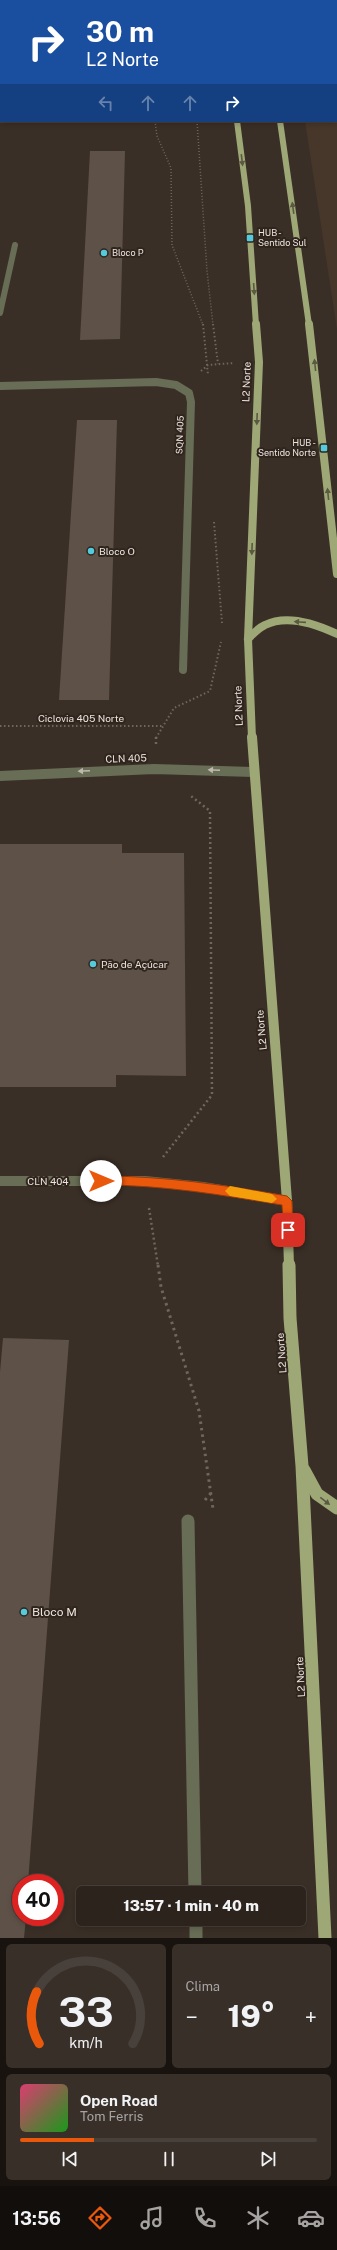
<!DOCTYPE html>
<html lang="pt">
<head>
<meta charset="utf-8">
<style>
	body { margin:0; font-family:"Public Sans",sans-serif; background:#382f29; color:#f1f3f6; height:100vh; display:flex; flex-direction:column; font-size:15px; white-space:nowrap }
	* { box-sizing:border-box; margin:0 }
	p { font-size:13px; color:#a6a4a3 }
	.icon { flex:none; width:22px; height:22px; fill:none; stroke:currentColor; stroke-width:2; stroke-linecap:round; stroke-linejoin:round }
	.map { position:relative; height:1938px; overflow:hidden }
	.side { display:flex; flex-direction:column; gap:6px; padding:6px; background:#18130f; flex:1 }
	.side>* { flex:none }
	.guide { position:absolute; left:0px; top:0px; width:337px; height:122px; box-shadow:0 2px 6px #0003,0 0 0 1px #48403b; background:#1a4fa0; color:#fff; overflow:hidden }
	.speed { position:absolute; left:12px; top:1874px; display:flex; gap:8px; font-size:20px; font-weight:700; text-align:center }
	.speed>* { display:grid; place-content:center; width:52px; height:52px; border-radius:50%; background:#2c231c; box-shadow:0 2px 6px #0003,0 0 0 1px #48403b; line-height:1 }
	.speed .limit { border:6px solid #d22; background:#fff; color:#111 }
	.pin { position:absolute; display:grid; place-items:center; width:34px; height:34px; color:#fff; margin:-17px; border-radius:8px; box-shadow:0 2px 6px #0006 }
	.me { position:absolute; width:44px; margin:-22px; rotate:90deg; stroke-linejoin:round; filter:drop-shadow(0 0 3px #0008) }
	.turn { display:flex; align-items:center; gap:14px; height:84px; padding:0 20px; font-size:18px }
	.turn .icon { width:52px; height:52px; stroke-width:2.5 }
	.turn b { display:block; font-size:28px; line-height:34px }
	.lanes { display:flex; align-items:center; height:38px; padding:0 20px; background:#0003; justify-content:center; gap:20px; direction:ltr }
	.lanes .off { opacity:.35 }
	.big { font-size:30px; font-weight:800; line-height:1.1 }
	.side .card { flex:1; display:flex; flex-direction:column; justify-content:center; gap:6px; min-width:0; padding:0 14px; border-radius:6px; background:#382f29 }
	.side .dial { align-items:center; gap:0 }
	.dial svg { height:104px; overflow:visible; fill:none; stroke:#48403b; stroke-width:7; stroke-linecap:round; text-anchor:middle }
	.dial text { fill:#f1f3f6; stroke:none }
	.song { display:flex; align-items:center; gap:12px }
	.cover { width:48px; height:48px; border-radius:6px; background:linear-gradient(135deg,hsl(340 70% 55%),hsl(120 70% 35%)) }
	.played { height:4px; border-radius:2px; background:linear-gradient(90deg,#ea580c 25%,#48403b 25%) }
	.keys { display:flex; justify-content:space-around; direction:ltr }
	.heat { display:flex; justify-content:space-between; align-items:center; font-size:22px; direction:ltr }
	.side .tiles { flex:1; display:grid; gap:6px; grid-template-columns:1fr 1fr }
	.card:last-child { grid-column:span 2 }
	.trip { position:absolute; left:76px; top:1886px; width:230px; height:40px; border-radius:6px; background:#2c231c; box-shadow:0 2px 6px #0003,0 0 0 1px #48403b; font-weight:800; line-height:40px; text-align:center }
	.tab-bar { display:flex; height:64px; justify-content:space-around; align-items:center; background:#120e0b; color:#a6a4a3 }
	.tab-bar .icon { width:28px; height:28px }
	.tab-bar .current { color:#ea580c }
	.tab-bar b { font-size:18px; color:#f1f3f6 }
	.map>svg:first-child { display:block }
	.built { fill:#47372a }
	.building { fill:#5e5148 }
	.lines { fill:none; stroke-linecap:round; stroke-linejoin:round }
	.path-far3 { stroke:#70665e; stroke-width:1.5; stroke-dasharray:1 2; stroke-linecap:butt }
	.path-far2 { stroke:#70665e; stroke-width:2; stroke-dasharray:1.5 2.5; stroke-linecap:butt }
	.path-far1 { stroke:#70665e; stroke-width:2.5; stroke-dasharray:2 3; stroke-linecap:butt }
	.path { stroke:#70665e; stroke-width:3; stroke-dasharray:2.5 4; stroke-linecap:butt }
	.service { stroke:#686d55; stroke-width:13 }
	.minor-far1 { stroke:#686d55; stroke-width:6 }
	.minor { stroke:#686d55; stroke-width:8 }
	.tertiary { stroke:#686d55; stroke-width:10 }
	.primary-far3 { stroke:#9ea877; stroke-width:6 }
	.primary-far2 { stroke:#9ea877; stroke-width:8 }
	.primary-far1 { stroke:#9ea877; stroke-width:10 }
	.primary { stroke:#9ea877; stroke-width:13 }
	.oneway { fill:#5c5941 }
	.oneway2 { fill:#bebaaf }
	.route { fill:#ea580c; stroke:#983908 }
	.slow { fill:#f59e0b }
	.poi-dot { fill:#54cadd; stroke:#30251d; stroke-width:1.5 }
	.labels { text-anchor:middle; stroke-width:4; stroke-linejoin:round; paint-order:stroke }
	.far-poi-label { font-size:9px; fill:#ece4df; stroke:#30251d; text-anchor:start }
	.far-street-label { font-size:9px; fill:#ece4df; stroke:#30251d }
	.street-label { font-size:10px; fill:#ece4df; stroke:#30251d }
	.poi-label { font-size:10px; fill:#ece4df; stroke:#30251d; text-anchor:start }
	.near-poi-label { font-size:12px; fill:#ece4df; stroke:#30251d; text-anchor:start }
</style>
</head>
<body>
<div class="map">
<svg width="337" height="1938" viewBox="0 0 337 1938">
	<rect width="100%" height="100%" fill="#3a2f26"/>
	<polygon class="built" points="308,0 337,0 337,329 305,121 336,121 336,1"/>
	<g class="building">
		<polygon points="90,151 125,151 120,339 80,340"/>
		<polygon points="77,420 117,420 109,700 59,700"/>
		<polygon points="0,844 122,844 122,853 184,853 186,1076 116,1075 116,1087 0,1087"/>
		<polygon points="3,1338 69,1340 28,1883 21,1883 21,1917 26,1917 24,1938 0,1938 0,1372"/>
	</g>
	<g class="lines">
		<g class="path-far3">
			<polyline points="155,121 157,136 171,168 172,245 203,325"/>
			<polyline points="197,121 207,271 213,325"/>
		</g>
		<g class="path-far2">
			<polyline points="203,324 208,375"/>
			<polyline points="213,324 218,364"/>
			<polyline points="201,371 208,365 234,363"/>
			<polyline points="214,522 222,623"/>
			<polyline points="0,726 162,726"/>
			<polyline points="156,738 174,708 210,691 221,642"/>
		</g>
		<g class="path-far1">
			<polyline points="156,737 156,744"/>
			<polyline points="163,1157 212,1095 210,811 191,796"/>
			<polyline points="149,1208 158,1266"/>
		</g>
		<g class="path">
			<polyline points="158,1265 161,1287 199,1411 213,1509"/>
			<polyline points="205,1500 212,1492"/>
		</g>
		<g class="service">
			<polyline points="188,1521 195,1893"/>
			<polyline points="196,1919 196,1938"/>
		</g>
		<polyline class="minor-far1" points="0,313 15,245"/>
		<polyline class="minor" points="0,386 156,382 176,385 189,393 191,402 183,670"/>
		<g class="tertiary">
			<polyline points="0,776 154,769 253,772"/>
			<polyline points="0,1181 145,1181 203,1187 287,1201"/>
		</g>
		<g class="primary-far3">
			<polyline points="237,121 248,206 256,325"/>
			<polyline points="280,121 309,325"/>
		</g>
		<g class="primary-far2">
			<polyline points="309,324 337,574"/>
			<path d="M248 639C253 634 258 628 265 625 287 614 316 624 337 634"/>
			<polyline points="252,738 248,639 259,362 256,324"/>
		</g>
		<polyline class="primary-far1" points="252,737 287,1201 289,1266"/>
		<g class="primary">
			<polyline points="289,1265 290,1318 302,1466 325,1938"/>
			<polyline points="304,1470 317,1494 337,1508"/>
		</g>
	</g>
	<defs><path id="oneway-solid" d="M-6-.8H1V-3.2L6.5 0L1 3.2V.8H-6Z"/></defs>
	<g class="oneway">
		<use href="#oneway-solid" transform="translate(242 160) rotate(83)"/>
		<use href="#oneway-solid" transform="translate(293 208) rotate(-98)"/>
		<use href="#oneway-solid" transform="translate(254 289) rotate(86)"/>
		<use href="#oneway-solid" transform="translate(315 365) rotate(-96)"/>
		<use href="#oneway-solid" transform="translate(257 419) rotate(92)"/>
		<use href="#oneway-solid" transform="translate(328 494) rotate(-96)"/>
		<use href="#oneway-solid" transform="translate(252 549) rotate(92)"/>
		<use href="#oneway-solid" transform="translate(300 622) rotate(-176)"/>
		<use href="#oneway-solid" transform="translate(325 1501) rotate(38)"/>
	</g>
	<g class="oneway2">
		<use href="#oneway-solid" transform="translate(214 770) rotate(-177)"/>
		<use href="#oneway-solid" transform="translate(84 771) rotate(178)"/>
	</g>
	<path class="route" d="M101 1176C165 1176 225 1185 287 1196L292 1201 293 1230 288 1235 284 1234 282 1205C222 1195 163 1185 101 1185L96 1181Z"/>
	<polygon class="slow" points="230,1186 272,1194 277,1199 272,1203 230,1196 225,1191"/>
	<g class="poi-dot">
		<rect x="246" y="234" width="8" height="8" rx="2"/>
		<circle cx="104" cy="253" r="4"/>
		<rect x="320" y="444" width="8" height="8" rx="2"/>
		<circle cx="91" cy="551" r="4"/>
		<circle cx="93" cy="964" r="4"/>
		<circle cx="24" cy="1612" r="4"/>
	</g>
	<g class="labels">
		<g class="far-poi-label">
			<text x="258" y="236">HUB -<tspan x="258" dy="10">Sentido Sul</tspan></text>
			<text x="112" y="256">Bloco P</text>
			<text x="316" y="446" text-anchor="end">HUB -<tspan x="316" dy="10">Sentido Norte</tspan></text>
		</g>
		<g class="far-street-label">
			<text transform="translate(180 435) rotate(-88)" y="3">SQN 405</text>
		</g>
		<g class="street-label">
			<text transform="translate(246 382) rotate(-88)" y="4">L2 Norte</text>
			<text transform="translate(238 706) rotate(-92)" y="4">L2 Norte</text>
			<text x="81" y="722">Ciclovia 405 Norte</text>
			<text transform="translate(126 758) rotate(-2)" y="4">CLN 405</text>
			<text transform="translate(261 1030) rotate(-95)" y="4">L2 Norte</text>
			<text x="48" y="1185">CLN 404</text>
			<text transform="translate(281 1353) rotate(-94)" y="4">L2 Norte</text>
			<text transform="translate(300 1677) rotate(-93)" y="4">L2 Norte</text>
		</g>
		<g class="poi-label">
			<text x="99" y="555">Bloco O</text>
			<text x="101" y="968">Pão de Açúcar</text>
		</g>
		<g class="near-poi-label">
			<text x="32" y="1616">Bloco M</text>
		</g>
	</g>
</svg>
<div class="speed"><div class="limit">40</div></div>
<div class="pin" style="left:288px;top:1230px;background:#d93025"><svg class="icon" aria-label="arrive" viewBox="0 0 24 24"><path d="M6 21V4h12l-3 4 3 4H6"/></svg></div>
<svg class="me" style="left:101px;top:1181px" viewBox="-20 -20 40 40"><circle r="19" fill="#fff"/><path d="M0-13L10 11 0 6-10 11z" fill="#ea580c"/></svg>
<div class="trip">13:57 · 1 min · 40 m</div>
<div class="guide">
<div class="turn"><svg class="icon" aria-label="right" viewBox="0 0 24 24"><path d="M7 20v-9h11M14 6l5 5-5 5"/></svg><div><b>30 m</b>L2 Norte</div></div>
<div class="lanes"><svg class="icon off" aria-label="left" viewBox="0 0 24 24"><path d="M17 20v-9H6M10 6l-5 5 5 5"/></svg><svg class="icon off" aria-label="ahead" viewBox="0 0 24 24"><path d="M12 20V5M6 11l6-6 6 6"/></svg><svg class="icon off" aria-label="ahead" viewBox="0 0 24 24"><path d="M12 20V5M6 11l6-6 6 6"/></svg><svg class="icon" aria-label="right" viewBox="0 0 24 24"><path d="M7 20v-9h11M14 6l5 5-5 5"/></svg></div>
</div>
</div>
<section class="side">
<div class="tiles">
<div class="card dial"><svg viewBox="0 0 100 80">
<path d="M14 69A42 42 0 1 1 86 69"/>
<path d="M14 69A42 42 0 0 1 12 29" stroke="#ea580c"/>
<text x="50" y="56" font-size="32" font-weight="700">33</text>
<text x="50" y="72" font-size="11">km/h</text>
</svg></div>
<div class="card"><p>Clima</p>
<div class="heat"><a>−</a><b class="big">19°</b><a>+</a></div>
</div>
<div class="card">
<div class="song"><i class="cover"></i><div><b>Open Road</b><p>Tom Ferris</p></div></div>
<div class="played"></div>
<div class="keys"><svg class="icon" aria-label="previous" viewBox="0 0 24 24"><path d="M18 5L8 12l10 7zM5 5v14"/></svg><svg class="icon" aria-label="pause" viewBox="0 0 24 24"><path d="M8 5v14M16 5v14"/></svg><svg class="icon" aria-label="next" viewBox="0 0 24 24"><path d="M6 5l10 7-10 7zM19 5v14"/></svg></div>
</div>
</div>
</section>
<nav class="tab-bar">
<b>13:56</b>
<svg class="icon current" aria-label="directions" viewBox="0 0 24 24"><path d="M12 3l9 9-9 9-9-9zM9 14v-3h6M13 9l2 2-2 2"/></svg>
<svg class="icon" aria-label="music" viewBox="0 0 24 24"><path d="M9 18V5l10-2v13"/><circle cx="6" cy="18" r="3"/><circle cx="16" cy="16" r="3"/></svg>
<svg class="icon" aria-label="phone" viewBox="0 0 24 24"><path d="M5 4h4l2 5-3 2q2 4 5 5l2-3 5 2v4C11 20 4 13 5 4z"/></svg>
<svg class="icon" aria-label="climate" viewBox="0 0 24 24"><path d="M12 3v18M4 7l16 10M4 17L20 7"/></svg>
<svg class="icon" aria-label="car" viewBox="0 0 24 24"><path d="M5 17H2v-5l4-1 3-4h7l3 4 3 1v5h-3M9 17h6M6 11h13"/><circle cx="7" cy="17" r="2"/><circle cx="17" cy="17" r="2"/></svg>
</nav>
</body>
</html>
